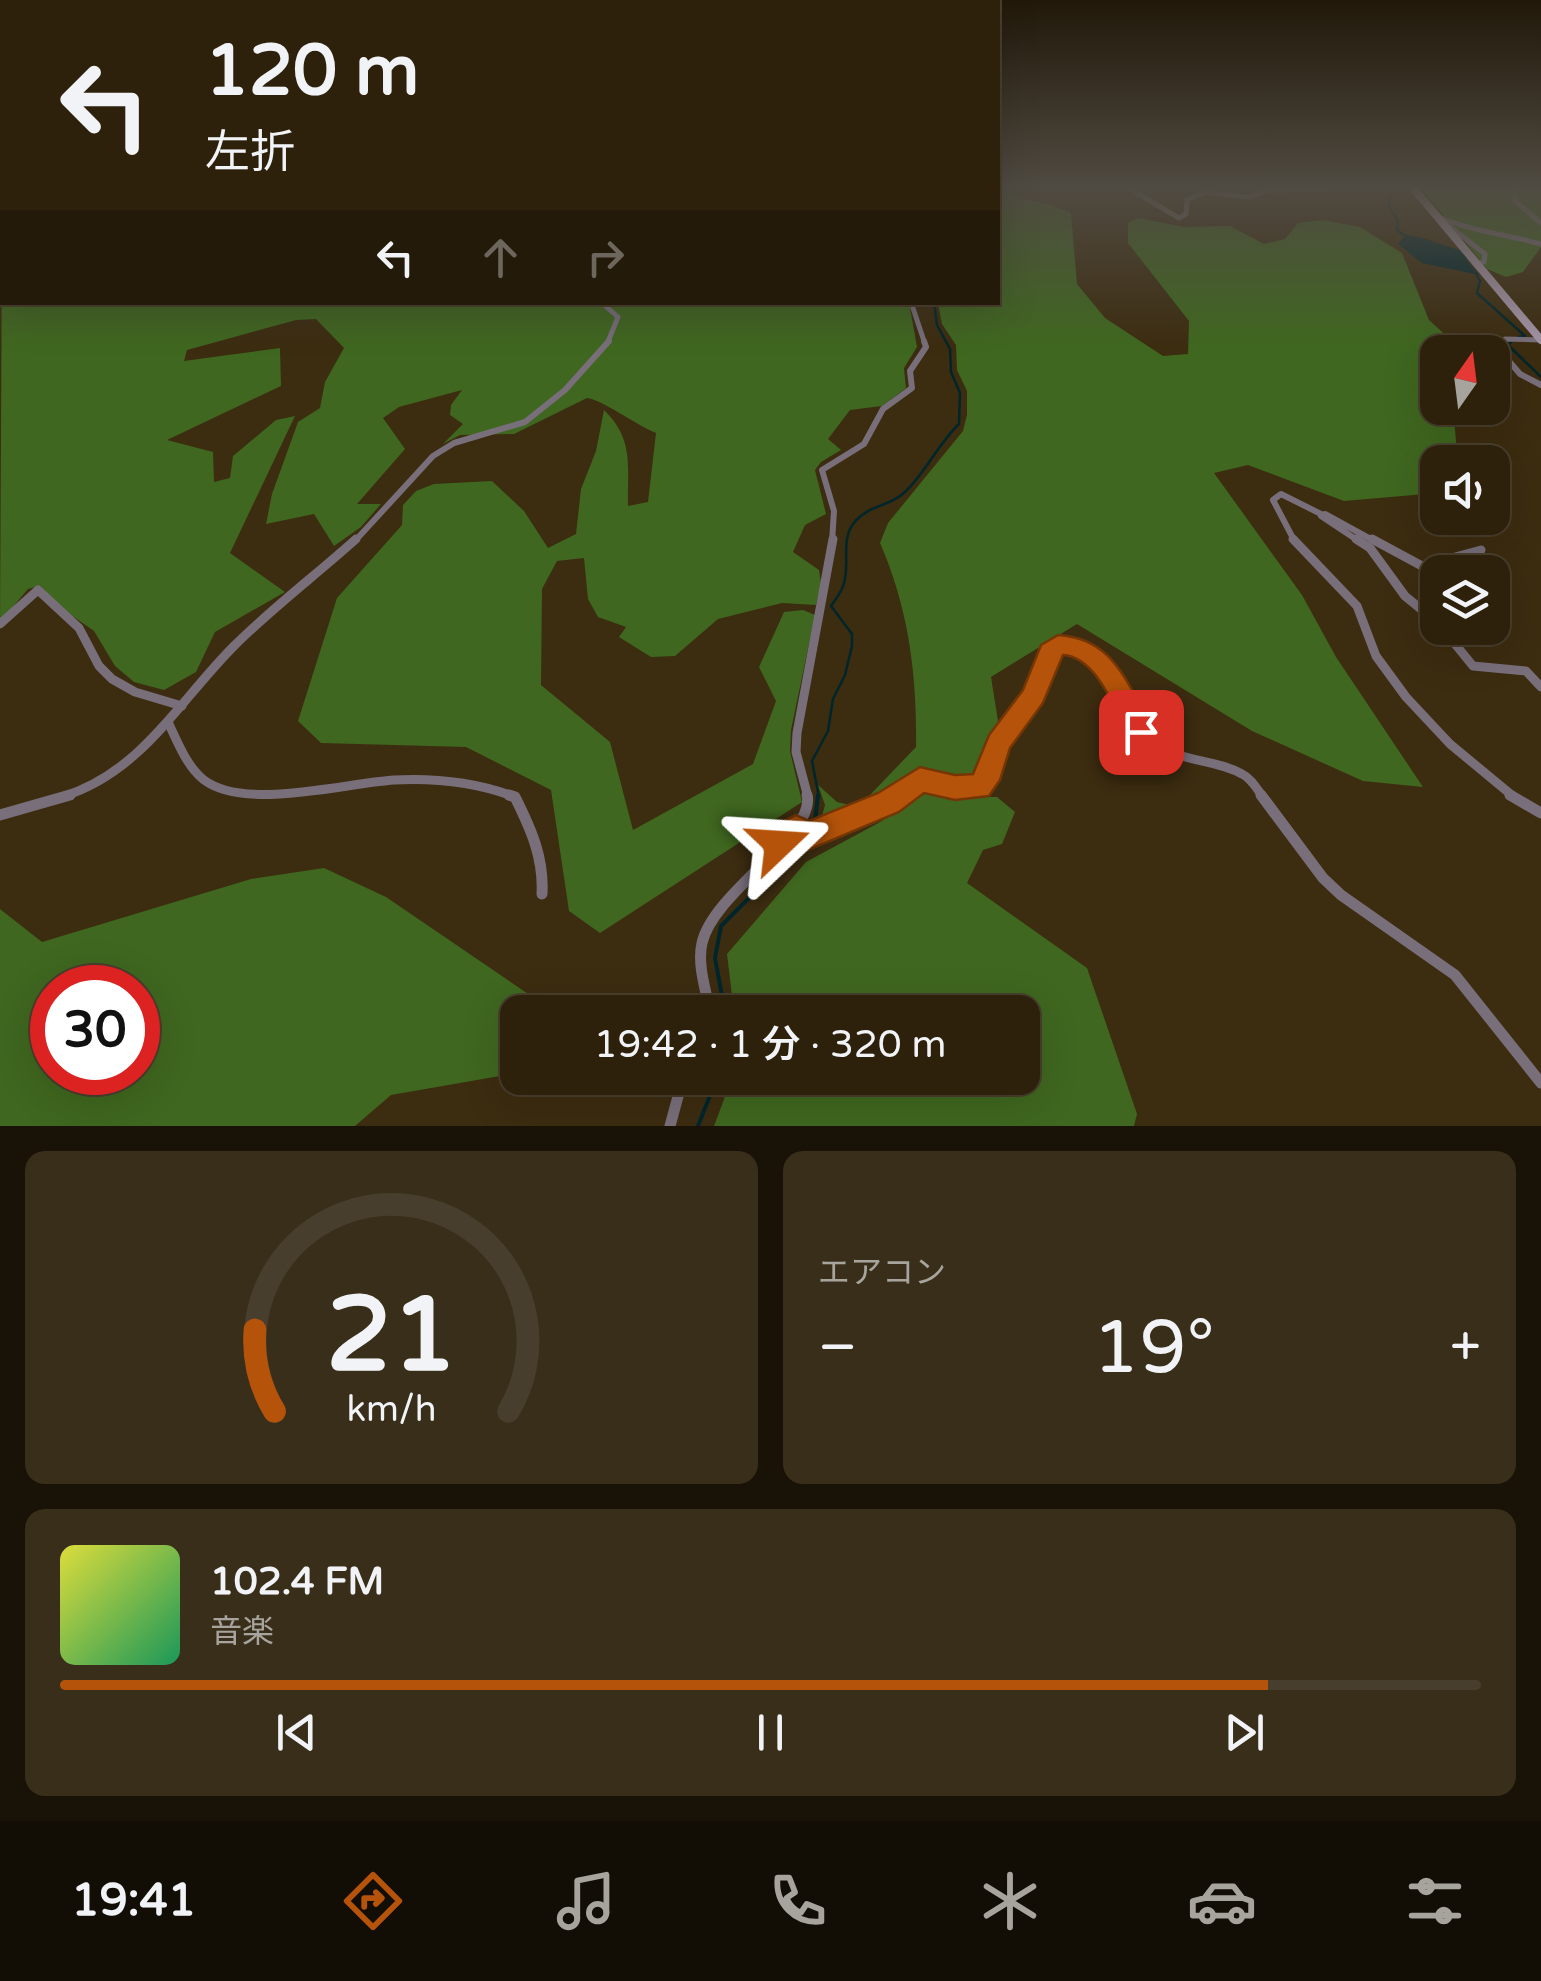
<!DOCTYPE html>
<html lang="ja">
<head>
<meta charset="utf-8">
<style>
	body { margin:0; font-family:"Varela Round","Noto Sans JP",sans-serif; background:#392e1a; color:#f1f3f6; height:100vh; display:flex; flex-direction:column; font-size:38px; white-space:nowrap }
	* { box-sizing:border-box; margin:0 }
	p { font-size:32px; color:#a7a39d }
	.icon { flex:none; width:55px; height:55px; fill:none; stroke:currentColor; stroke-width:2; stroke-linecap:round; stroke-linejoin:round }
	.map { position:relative; height:1126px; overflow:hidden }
	.sheet { display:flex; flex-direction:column; gap:25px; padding:25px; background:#191207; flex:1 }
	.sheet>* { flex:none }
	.guide { position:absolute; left:0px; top:0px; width:1000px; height:305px; box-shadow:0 10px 40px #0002,0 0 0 2px #483e2d; background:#2d210c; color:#f1f3f6; overflow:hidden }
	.needle { width:65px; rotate:14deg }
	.buttons { position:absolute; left:1420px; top:335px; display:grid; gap:20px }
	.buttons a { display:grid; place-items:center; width:90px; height:90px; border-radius:20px; background:#2d210c; box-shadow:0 10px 40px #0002,0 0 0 2px #483e2d; font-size:50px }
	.speed { position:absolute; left:30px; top:965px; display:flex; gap:20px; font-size:50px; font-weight:700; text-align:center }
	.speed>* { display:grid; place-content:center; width:130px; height:130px; border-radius:50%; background:#2d210c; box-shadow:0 10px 40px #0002,0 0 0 2px #483e2d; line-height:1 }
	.speed .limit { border:15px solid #d22; background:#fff; color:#111 }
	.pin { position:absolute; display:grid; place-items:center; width:85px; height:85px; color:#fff; margin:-42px; border-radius:20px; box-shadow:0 5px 15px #0006 }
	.me { position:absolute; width:110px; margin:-55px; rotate:70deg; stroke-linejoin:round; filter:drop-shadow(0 0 8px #0008) }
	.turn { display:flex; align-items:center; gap:35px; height:210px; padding:0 40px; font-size:45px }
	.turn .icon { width:130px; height:130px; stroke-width:2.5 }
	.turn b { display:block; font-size:70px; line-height:85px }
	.lanes { display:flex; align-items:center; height:95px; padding:0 40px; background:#0003; justify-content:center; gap:50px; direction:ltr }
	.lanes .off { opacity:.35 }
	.big { font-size:75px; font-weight:600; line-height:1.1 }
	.sheet .card { flex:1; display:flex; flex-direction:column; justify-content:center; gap:15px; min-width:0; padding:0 35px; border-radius:20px; background:#392e1a }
	.sheet .dial { align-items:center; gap:0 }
	.dial svg { height:260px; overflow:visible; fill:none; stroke:#483e2d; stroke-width:7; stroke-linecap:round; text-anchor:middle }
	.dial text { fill:#f1f3f6; stroke:none }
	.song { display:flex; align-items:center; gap:30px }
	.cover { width:120px; height:120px; border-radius:15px; background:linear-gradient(135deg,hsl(60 70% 55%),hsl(150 70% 35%)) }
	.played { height:10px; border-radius:5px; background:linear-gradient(90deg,#b45309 85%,#483e2d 85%) }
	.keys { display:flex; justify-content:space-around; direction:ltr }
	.heat { display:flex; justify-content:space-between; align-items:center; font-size:55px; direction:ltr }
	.sheet .tiles { flex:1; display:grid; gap:25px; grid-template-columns:1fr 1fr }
	.card:last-child { grid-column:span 2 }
	.trip { position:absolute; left:500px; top:995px; width:540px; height:100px; border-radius:20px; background:#2d210c; box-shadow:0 10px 40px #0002,0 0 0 2px #483e2d; font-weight:600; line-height:100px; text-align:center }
	.tabs { display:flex; height:160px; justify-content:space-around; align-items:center; background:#120d05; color:#a7a39d }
	.tabs .icon { width:70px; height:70px }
	.tabs .active { color:#b45309 }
	.tabs b { font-size:45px; color:#f1f3f6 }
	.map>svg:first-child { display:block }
	.forest { fill:#3f671f; fill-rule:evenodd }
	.water { fill:#00262b }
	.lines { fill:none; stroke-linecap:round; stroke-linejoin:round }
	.stream-far1 { stroke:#00262b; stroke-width:2.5 }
	.stream { stroke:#00262b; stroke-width:4 }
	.river { fill:#00262b; fill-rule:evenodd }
	.street-far3 { stroke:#796f7b; stroke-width:5 }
	.street-far2 { stroke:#796f7b; stroke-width:6 }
	.street-far1 { stroke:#796f7b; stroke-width:9 }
	.street { stroke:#796f7b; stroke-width:11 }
	.secondary { stroke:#a393a6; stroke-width:8 }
	.route { fill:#b45309; stroke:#753606; stroke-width:2.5 }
</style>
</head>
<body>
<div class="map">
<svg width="1541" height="1126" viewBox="0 0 1541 1126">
	<rect width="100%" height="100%" fill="#3c2c10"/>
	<g class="forest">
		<path d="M998 189H1010L1009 192C1030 203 1050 202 1071 213L1077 284 1105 318 1163 356 1188 354 1189 321 1128 243V223L1138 218 1184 227 1230 226 1264 244 1285 239 1298 223 1323 220 1360 227 1402 253 1429 320 1464 352H1438V408H1453L1458 462H1438L1437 493 1344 501 1248 465 1214 473 1302 595 1336 657 1423 787 1363 781 1252 731 1077 624 991 677 998 721 980 773 965 779 922 772 875 802 820 823 825 805 818 785 837 802 850 805 869 796 916 747C917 675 909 610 880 543L888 523 963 431 967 415V391L957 370 956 345 942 324 938 303 998 302Z"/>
		<polygon points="1422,189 1541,189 1541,247 1523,272 1506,277 1487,269"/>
		<path d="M2 239V302L909 303 917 347 904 368 906 388 882 406 850 410 828 439 841 450 821 462 815 470 826 514 805 525 793 552 819 570 821 583 816 605 782 603 718 619 675 656 651 657 619 637 626 627 598 617 588 599 584 558 557 561 542 589 541 685 610 742 633 830 753 764 776 701 759 667 784 612 803 610 815 615 791 730 790 751 802 802 600 933 569 911 551 790 466 747 321 743 298 721 337 598 402 525 403 505 416 491 434 484 492 481 524 511 548 548 576 534 581 489 596 451 604 410C635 440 627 468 628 506L648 502 656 433C636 425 601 399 587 398L514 434 460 435 443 444 463 424 450 415 451 405 462 390 399 407 383 418 405 449 357 504H381L361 527 334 546 314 514 266 524 272 494 298 422 320 408 325 382 344 348 316 319 296 320 187 350 184 361 280 348 281 386 167 440 213 452 214 482 230 478 233 456 276 420 295 416 230 553 285 592 215 632 196 672 164 690 134 682 115 666 94 631 64 610 40 586 28 589 0 622Z"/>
		<polygon points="922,789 963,797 997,797 1015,812 1002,844 983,850 967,883 1087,968 1137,1114 1134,1126 714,1126 732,1078 1022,1078 1022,1012 734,1012 727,954 806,862 882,821"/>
		<path d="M324 868 386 897 534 998 546 1012H518L517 1073 391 1095 355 1126H0V909L42 942 251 879ZM52 988H138V1072H52Z"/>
	</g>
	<path class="water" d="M1405 235C1427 236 1449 250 1472 252L1476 258 1466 259 1479 275 1422 263 1398 244Z"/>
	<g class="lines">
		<g class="stream-far1">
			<polyline points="1392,189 1389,206 1398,221 1397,230 1404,235"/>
			<polyline points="1476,274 1480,281 1477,293 1525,336 1518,337"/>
			<polyline points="1512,341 1508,345 1541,377"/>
			<path d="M819 797 812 761 828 731 833 699 845 675 852 646V634L831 606C835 600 841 593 843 586 851 567 840 542 853 524 868 504 890 507 905 492 926 472 938 444 959 424L960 393 951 372 950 349 937 325 934 302"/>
		</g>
		<g class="stream">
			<polyline points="815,821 818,795"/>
			<polyline points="725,1012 715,958 721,926 790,857"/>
			<polyline points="698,1126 717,1078"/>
		</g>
		<rect class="river" x="0" y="217" width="2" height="6"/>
		<g class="street-far3">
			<polyline points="1130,189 1179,218 1186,214 1187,200 1205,192 1248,197 1270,190 1329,189"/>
			<polyline points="1514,189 1515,201 1541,223"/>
			<path d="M1434 215C1469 231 1504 234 1541 244"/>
			<polyline points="1444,222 1485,254 1484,262 1475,264"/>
			<polyline points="601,302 618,317 607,344"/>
			<polyline points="911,302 925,344"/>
			<polyline points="1499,344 1505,339 1541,340"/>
		</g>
		<g class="street-far2">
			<polyline points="1502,341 1496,346 1520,374 1541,385"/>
			<polyline points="354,542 433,456 454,443 525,422 565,390 609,341"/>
			<polyline points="832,542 834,511 822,470 864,444 883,409 912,388 910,371 926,347 924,341"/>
			<polyline points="1295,542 1273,500 1281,494 1323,515"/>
			<polyline points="1360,542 1321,516 1325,514 1376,542"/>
		</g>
		<g class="street-far1">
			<polyline points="1293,539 1357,606 1376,656 1406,697 1450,744 1514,797"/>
			<polyline points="1356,539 1370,548 1405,596 1438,623"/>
			<polyline points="1372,539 1422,566 1481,550"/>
			<polyline points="0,624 38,590 79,628 99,666 112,679 135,692 182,706"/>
			<polyline points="1442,628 1473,666 1526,671 1541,687"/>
			<path d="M168 722C177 741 187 767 204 780 245 811 346 783 394 780 435 778 476 782 515 797"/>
			<path d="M62 797C142 772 178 702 234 646 272 608 316 575 356 539"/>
			<polyline points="808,797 796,752 797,733 833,539"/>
			<path d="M896 797 920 780 955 787 979 786 986 780 998 743 1034 695 1050 652 1058 645C1110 649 1113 699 1141 731 1171 765 1210 756 1242 774 1251 778 1257 789 1263 797"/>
		</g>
		<g class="street">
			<path d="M509 795 515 797C531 829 544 858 542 894"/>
			<polyline points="1261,795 1323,878 1341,895 1455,975 1541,1083"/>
			<polyline points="1510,795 1541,813"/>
			<polyline points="0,815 70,795"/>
			<polyline points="796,829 806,837 900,795"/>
			<path d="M710 1012C706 990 697 965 702 943 714 891 817 834 807 795"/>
			<polyline points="670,1126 683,1078"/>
		</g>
		<polyline class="secondary" points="1414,189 1541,340"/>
	</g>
	<linearGradient id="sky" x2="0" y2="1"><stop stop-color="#211809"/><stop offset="0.54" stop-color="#504b42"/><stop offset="1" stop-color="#504b42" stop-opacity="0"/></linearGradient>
	<rect width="1541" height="347" fill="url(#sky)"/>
	<path class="route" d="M1058 635C1113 638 1125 681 1151 723L1155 732 1151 740 1141 743 1131 740C1116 713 1098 657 1063 655L1043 703 1010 748 1000 780 989 796 955 800 924 793 899 812 806 851 797 847 779 859 768 855 764 844C770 830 782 821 796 815L809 821 878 793 920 767 955 775 973 774 989 735 1023 690 1041 645Z"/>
</svg>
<div class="buttons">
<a><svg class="needle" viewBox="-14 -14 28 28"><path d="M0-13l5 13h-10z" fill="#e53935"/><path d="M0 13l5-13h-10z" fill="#a7a39d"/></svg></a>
<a><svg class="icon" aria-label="sound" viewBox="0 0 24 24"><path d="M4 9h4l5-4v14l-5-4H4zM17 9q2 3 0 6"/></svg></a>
<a><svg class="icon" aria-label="layers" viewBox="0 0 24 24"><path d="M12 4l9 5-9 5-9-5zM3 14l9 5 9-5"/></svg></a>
</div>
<div class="speed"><div class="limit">30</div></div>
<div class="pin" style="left:1141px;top:732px;background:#d93025"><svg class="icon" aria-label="arrive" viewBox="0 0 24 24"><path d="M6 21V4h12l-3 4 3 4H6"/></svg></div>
<svg class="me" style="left:779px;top:844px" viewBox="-20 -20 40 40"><path d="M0-17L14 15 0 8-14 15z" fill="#b45309" stroke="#fff" stroke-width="4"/></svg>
<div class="trip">19:42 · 1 分 · 320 m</div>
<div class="guide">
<div class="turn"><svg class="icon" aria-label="left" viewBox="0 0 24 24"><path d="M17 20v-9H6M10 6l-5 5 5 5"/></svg><div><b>120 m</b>左折</div></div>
<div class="lanes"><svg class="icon" aria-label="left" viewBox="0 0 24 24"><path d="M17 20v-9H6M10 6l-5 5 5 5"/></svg><svg class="icon off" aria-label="ahead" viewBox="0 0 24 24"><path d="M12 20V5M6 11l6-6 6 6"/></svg><svg class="icon off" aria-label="right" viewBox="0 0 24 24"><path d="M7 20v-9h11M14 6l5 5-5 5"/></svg></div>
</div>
</div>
<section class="sheet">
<div class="tiles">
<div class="card dial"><svg viewBox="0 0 100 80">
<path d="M14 69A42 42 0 1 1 86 69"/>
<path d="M14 69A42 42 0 0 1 8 44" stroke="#b45309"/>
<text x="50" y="56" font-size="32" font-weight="700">21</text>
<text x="50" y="72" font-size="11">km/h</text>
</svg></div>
<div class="card"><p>エアコン</p>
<div class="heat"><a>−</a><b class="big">19°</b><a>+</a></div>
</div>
<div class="card">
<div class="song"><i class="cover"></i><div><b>102.4 FM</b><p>音楽</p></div></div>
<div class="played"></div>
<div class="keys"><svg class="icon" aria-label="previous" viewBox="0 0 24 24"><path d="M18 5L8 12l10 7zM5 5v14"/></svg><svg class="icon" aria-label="pause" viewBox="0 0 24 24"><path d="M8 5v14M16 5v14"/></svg><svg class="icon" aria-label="next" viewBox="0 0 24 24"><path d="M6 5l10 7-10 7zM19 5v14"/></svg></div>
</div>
</div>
</section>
<nav class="tabs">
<b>19:41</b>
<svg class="icon active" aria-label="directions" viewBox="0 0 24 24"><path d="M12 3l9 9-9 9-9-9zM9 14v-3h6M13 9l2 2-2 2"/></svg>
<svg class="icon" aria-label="music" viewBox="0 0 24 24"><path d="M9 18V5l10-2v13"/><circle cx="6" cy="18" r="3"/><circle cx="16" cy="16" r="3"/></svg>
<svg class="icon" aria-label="phone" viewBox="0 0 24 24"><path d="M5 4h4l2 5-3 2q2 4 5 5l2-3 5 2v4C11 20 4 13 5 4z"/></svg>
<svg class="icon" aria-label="climate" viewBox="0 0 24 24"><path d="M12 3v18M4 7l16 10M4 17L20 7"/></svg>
<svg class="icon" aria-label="car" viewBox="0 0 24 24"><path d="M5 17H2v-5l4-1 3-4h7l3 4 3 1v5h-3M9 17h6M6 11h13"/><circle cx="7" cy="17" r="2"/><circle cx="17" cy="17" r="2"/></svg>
<svg class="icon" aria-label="filters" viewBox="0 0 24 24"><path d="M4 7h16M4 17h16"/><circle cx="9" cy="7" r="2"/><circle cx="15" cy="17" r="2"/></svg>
</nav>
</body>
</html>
